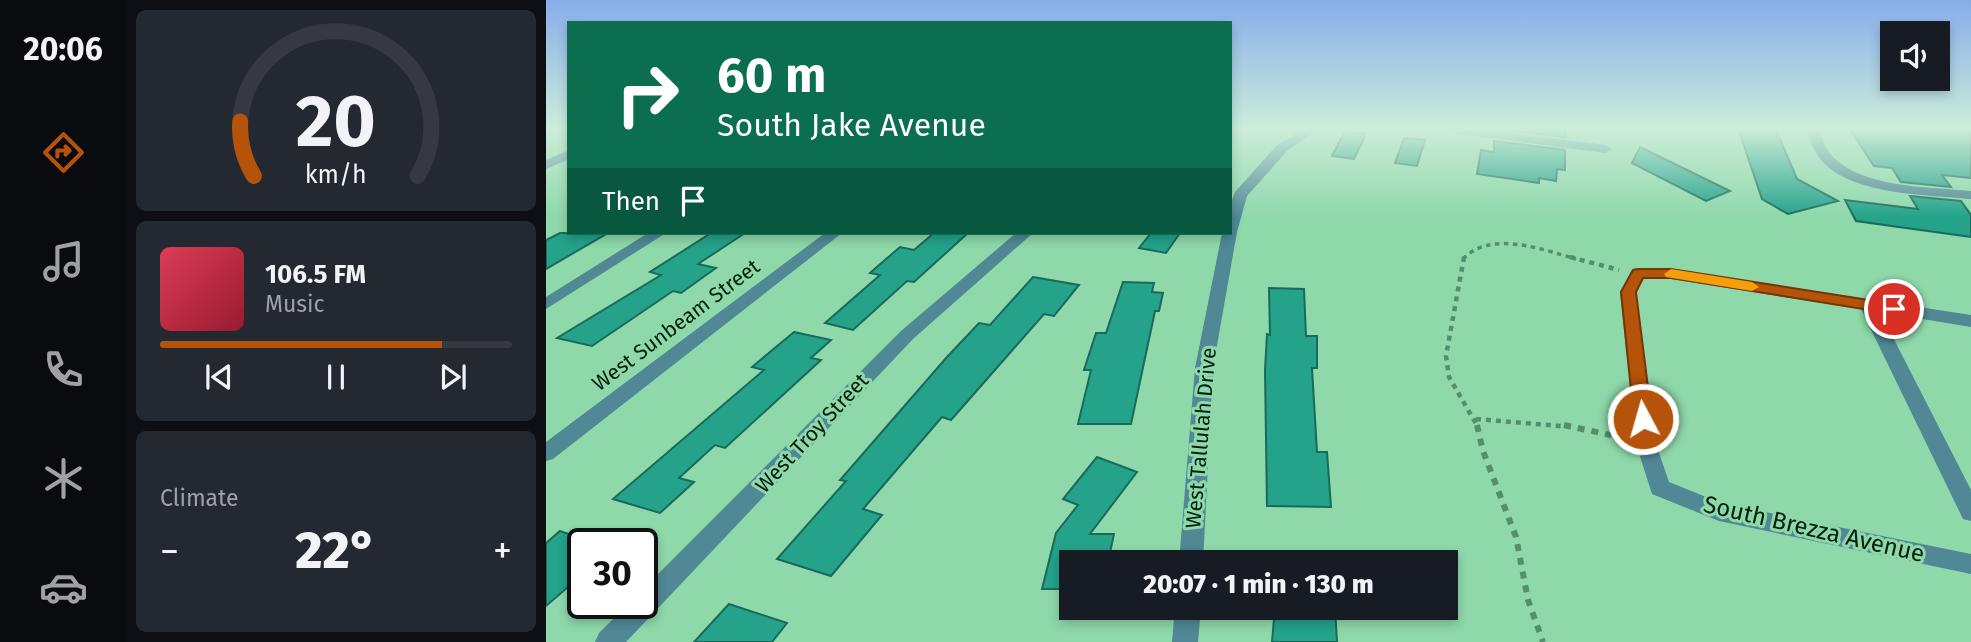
<!DOCTYPE html>
<html lang="en">
<head>
<meta charset="utf-8">
<style>
	body { margin:0; font-family:"Fira Sans",sans-serif; background:#242831; color:#f1f3f6; height:100vh; display:flex; flex-direction:column; font-size:26px; white-space:nowrap }
	* { box-sizing:border-box; margin:0 }
	p { font-size:23px; color:#9ea1a6 }
	.icon { flex:none; width:38px; height:38px; fill:none; stroke:currentColor; stroke-width:2; stroke-linecap:round; stroke-linejoin:round }
	.map { position:relative; flex:1; overflow:hidden }
	.sheet { display:flex; flex-direction:column; gap:10px; padding:10px; background:#0d0f14; width:420px }
	.sheet>* { flex:none }
	.hud { position:absolute; left:21px; top:21px; width:665px; height:214px; border-radius:0px; box-shadow:0 4px 10px #0003; background:#0b6e4f; color:#fff; overflow:hidden }
	.buttons { position:absolute; left:1334px; top:21px; display:grid; gap:14px }
	.buttons a { display:grid; place-items:center; width:70px; height:70px; border-radius:0px; background:#171b24; box-shadow:0 4px 10px #0003; font-size:35px }
	.speed { position:absolute; left:21px; top:528px; display:flex; gap:14px; font-size:35px; font-weight:700; text-align:center }
	.speed>* { display:grid; place-content:center; width:91px; height:91px; border-radius:50%; background:#171b24; box-shadow:0 4px 10px #0003; line-height:1 }
	.speed .limit { border:4px solid #111; border-radius:10px; background:#fff; color:#111 }
	.pin { position:absolute; display:grid; place-items:center; width:60px; height:60px; color:#fff; margin:-30px; border:4px solid #fff; border-radius:50%; box-shadow:0 2px 7px #0007 }
	.me { position:absolute; width:77px; margin:-38px; rotate:354deg; stroke-linejoin:round; filter:drop-shadow(0 0 5px #0008) }
	.turn { display:flex; align-items:center; gap:24px; height:147px; padding:0 35px; font-size:32px }
	.turn .icon { width:91px; height:91px; stroke-width:2.5 }
	.turn b { display:block; font-size:49px; line-height:60px }
	.then { display:flex; align-items:center; height:66px; padding:0 35px; background:#0003; gap:14px; font-size:26px }
	.big { font-size:52px; font-weight:800; line-height:1.1 }
	.sheet .tile { flex:1; display:flex; flex-direction:column; justify-content:center; gap:10px; min-width:0; padding:0 24px; border-radius:10px; background:#242831 }
	.sheet .dial { align-items:center; gap:0 }
	.dial svg { height:182px; overflow:visible; fill:none; stroke:#363941; stroke-width:7; stroke-linecap:round; text-anchor:middle }
	.dial text { fill:#f1f3f6; stroke:none }
	.song { display:flex; align-items:center; gap:21px }
	.cover { width:84px; height:84px; border-radius:10px; background:linear-gradient(135deg,hsl(350 70% 55%),hsl(350 70% 35%)) }
	.played { height:7px; border-radius:4px; background:linear-gradient(90deg,#b45309 80%,#363941 80%) }
	.keys { display:flex; justify-content:space-around; direction:ltr }
	.heat { display:flex; justify-content:space-between; align-items:center; font-size:38px; direction:ltr }
	.trip { position:absolute; left:513px; top:550px; width:399px; height:70px; border-radius:0px; background:#171b24; box-shadow:0 4px 10px #0003; font-weight:800; line-height:70px; text-align:center }
	main { display:flex; flex:1; min-height:0 }
	.tab-bar { display:flex; flex-direction:column; width:126px; justify-content:space-around; align-items:center; background:#090b0e; color:#9ea1a6 }
	.tab-bar .icon { width:49px; height:49px }
	.tab-bar .current { color:#b45309 }
	.tab-bar b { font-size:32px; color:#f1f3f6 }
	.map>svg:first-child { display:block }
	.building { fill:#24a28a; stroke:#196a5a; stroke-width:2 }
	.lines { fill:none; stroke-linecap:round; stroke-linejoin:round }
	.path-far2 { stroke:#558e6c; stroke-width:3.5; stroke-dasharray:4.5 4.5; stroke-linecap:butt }
	.path-far1 { stroke:#558e6c; stroke-width:4.5; stroke-dasharray:5 5; stroke-linecap:butt }
	.path { stroke:#558e6c; stroke-width:6; stroke-dasharray:7 7; stroke-linecap:butt }
	.minor { fill:#518896; fill-rule:evenodd }
	.tertiary { fill:#518896; fill-rule:evenodd }
	.route { fill:#b45309; stroke:#753606; stroke-width:2 }
	.slow { fill:#f59e0b }
	.labels { text-anchor:middle; stroke-width:6; stroke-linejoin:round; paint-order:stroke }
	.street-label { font-size:21px; fill:#01200f; stroke:#8ed8aa }
	.near-street-label { font-size:24px; fill:#01200f; stroke:#8ed8aa }
</style>
</head>
<body>
<main>
<nav class="tab-bar">
<b>20:06</b>
<svg class="icon current" aria-label="directions" viewBox="0 0 24 24"><path d="M12 3l9 9-9 9-9-9zM9 14v-3h6M13 9l2 2-2 2"/></svg>
<svg class="icon" aria-label="music" viewBox="0 0 24 24"><path d="M9 18V5l10-2v13"/><circle cx="6" cy="18" r="3"/><circle cx="16" cy="16" r="3"/></svg>
<svg class="icon" aria-label="phone" viewBox="0 0 24 24"><path d="M5 4h4l2 5-3 2q2 4 5 5l2-3 5 2v4C11 20 4 13 5 4z"/></svg>
<svg class="icon" aria-label="climate" viewBox="0 0 24 24"><path d="M12 3v18M4 7l16 10M4 17L20 7"/></svg>
<svg class="icon" aria-label="car" viewBox="0 0 24 24"><path d="M5 17H2v-5l4-1 3-4h7l3 4 3 1v5h-3M9 17h6M6 11h13"/><circle cx="7" cy="17" r="2"/><circle cx="17" cy="17" r="2"/></svg>
</nav>
<section class="sheet">
<div class="tile dial"><svg viewBox="0 0 100 80">
<path d="M14 69A42 42 0 1 1 86 69"/>
<path d="M14 69A42 42 0 0 1 8 45" stroke="#b45309"/>
<text x="50" y="56" font-size="32" font-weight="700">20</text>
<text x="50" y="72" font-size="11">km/h</text>
</svg></div>
<div class="tile">
<div class="song"><i class="cover"></i><div><b>106.5 FM</b><p>Music</p></div></div>
<div class="played"></div>
<div class="keys"><svg class="icon" aria-label="previous" viewBox="0 0 24 24"><path d="M18 5L8 12l10 7zM5 5v14"/></svg><svg class="icon" aria-label="pause" viewBox="0 0 24 24"><path d="M8 5v14M16 5v14"/></svg><svg class="icon" aria-label="next" viewBox="0 0 24 24"><path d="M6 5l10 7-10 7zM19 5v14"/></svg></div>
</div>
<div class="tile"><p>Climate</p>
<div class="heat"><a>−</a><b class="big">22°</b><a>+</a></div>
</div>
</section>
<div class="map">
<svg width="1425" height="642" viewBox="0 0 1425 642">
	<rect width="100%" height="100%" fill="#8ed8aa"/>
	<g class="building">
		<polygon points="949,128 1020,128 1020,137"/>
		<polygon points="1192,128 1231,132 1251,179 1292,201 1242,214 1216,199"/>
		<polygon points="1303,128 1425,128 1425,178 1396,175 1405,187 1355,182 1346,168 1328,166"/>
		<polygon points="799,131 820,134 808,159 786,156"/>
		<polygon points="858,138 879,140 871,166 849,163"/>
		<polygon points="948,141 1019,150 1019,170 1011,169 1010,181 993,178 993,183 931,174 935,150 948,152"/>
		<polygon points="1094,147 1184,191 1160,201 1086,163"/>
		<polygon points="1364,196 1415,201 1425,215 1425,237 1310,221 1299,200 1372,209"/>
		<polygon points="14,233 62,233 0,269 0,240"/>
		<polygon points="165,233 199,233 152,264 170,268 135,293 127,291 46,346 11,338 115,275 104,272"/>
		<polygon points="388,233 422,233 368,282 361,281 307,330 279,323 334,275 324,273 354,247 368,250"/>
		<polygon points="605,233 634,233 620,253 593,248"/>
		<polygon points="487,277 533,285 508,316 498,314 405,420 396,417 317,509 336,515 285,576 231,559 300,481 294,480 401,357 433,323 444,325"/>
		<polygon points="577,282 608,283 606,292 617,293 613,311 609,311 585,424 532,424 545,370 538,370 550,333 560,333"/>
		<polygon points="723,288 758,289 760,336 771,336 771,368 766,368 771,452 781,452 785,507 721,506 719,370 721,334 724,335"/>
		<polygon points="248,332 285,340 265,358 275,360 179,448 169,445 133,478 148,482 114,513 67,499 218,370 206,367"/>
		<polygon points="551,457 591,472 544,534 568,534 562,562 525,562 525,589 496,589 510,533 532,505 517,499"/>
		<polygon points="14,531 37,539 37,582 30,580 0,606 0,543"/>
		<polygon points="183,604 241,623 226,642 148,642"/>
		<polygon points="729,607 789,607 791,642 726,642"/>
	</g>
	<g class="lines">
		<path class="path-far2" d="M917 259C944 230 996 249 1030 259"/>
		<g class="path-far1">
			<polyline points="918,257 900,356 903,377 932,427"/>
			<polyline points="1024,257 1073,270"/>
			<polyline points="930,419 1026,427"/>
		</g>
		<g class="path">
			<polyline points="931,425 937,451 970,537 982,600 997,642"/>
			<polyline points="1018,425 1078,438"/>
		</g>
		<g class="minor">
			<polygon points="760,128 774,128 741,151 701,196 691,232 667,368 657,562 633,562 649,368 676,233 684,233 684,205 689,192 731,145"/>
			<polygon points="891,128 924,128 1060,145 1066,149 1060,153 897,132"/>
			<path d="M1259 128H1271C1276 137 1279 149 1287 157 1317 188 1385 187 1425 191V199C1383 195 1307 195 1277 162 1268 153 1264 139 1259 128Z"/>
			<polygon points="23,150 23,159 0,169 0,160"/>
			<polygon points="102,233 120,233 0,309 0,297"/>
			<polygon points="470,233 487,233 367,339 80,642 49,642 53,633 82,604 96,604 96,590 355,331"/>
			<polygon points="1092,268 1125,269 1425,315 1425,327 1334,312 1425,490 1425,521 1417,519 1315,309 1125,279 1098,278 1090,292 1110,444 1123,482 1175,503 1425,554 1425,574 1173,521 1106,494 1090,444 1074,292 1086,270"/>
			<polygon points="629,607 655,607 652,642 626,642"/>
		</g>
		<polygon class="tertiary" points="279,233 296,233 7,459 0,461 0,442"/>
	</g>
	<linearGradient id="sky" x2="0" y2="1"><stop stop-color="#87adeb"/><stop offset="0.59" stop-color="#ccedd9"/><stop offset="1" stop-color="#ccedd9" stop-opacity="0"/></linearGradient>
	<rect width="1425" height="218" fill="url(#sky)"/>
	<polygon class="route" points="1092,269 1125,269 1348,304 1355,309 1348,314 1125,278 1097,278 1090,292 1106,419 1097,426 1088,419 1075,292 1087,270"/>
	<polygon class="slow" points="1125,269 1206,282 1213,287 1206,291 1120,277 1118,274"/>
	<g class="labels">
		<g class="street-label">
			<text transform="translate(130 325) rotate(-37)" y="7">West Sunbeam Street</text>
			<text transform="translate(266 433) rotate(-47)" y="7">West Troy Street</text>
			<text transform="translate(655 438) rotate(-85)" y="7">West Tallulah Drive</text>
		</g>
		<g class="near-street-label">
			<text transform="translate(1268 529) rotate(13)" y="8">South Brezza Avenue</text>
		</g>
	</g>
</svg>
<div class="buttons">
<a><svg class="icon" aria-label="sound" viewBox="0 0 24 24"><path d="M4 9h4l5-4v14l-5-4H4zM17 9q2 3 0 6"/></svg></a>
</div>
<div class="speed"><div class="limit">30</div></div>
<div class="pin" style="left:1348px;top:309px;background:#d93025"><svg class="icon" aria-label="arrive" viewBox="0 0 24 24"><path d="M6 21V4h12l-3 4 3 4H6"/></svg></div>
<svg class="me" style="left:1097px;top:419px" viewBox="-20 -20 40 40"><circle r="17" fill="#b45309" stroke="#fff" stroke-width="3"/><path d="M0-11L8 9 0 5-8 9z" fill="#fff"/></svg>
<div class="trip">20:07 · 1 min · 130 m</div>
<div class="hud">
<div class="turn"><svg class="icon" aria-label="right" viewBox="0 0 24 24"><path d="M7 20v-9h11M14 6l5 5-5 5"/></svg><div><b>60 m</b>South Jake Avenue</div></div>
<div class="then">Then<svg class="icon" aria-label="arrive" viewBox="0 0 24 24"><path d="M6 21V4h12l-3 4 3 4H6"/></svg></div>
</div>
</div>
</main>
</body>
</html>
